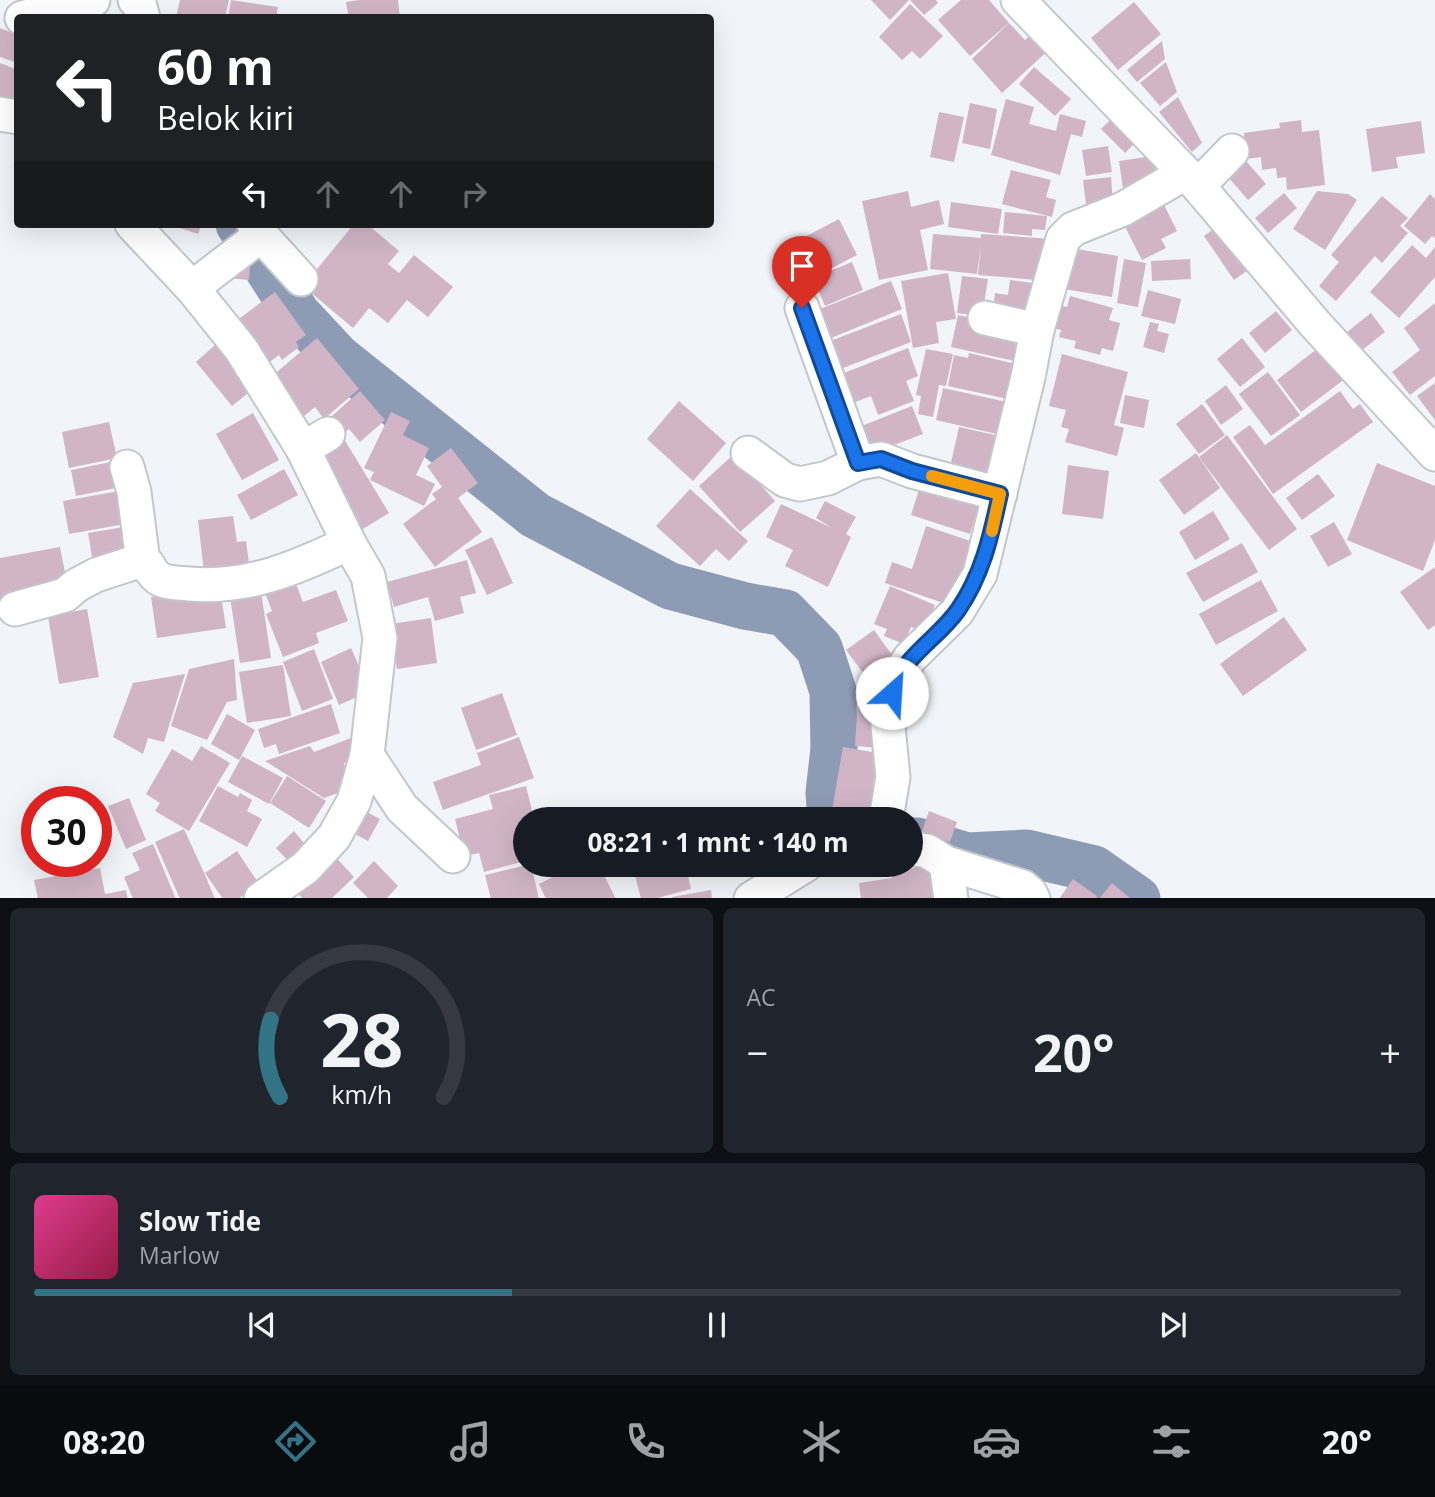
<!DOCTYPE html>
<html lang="id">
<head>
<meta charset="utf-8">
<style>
	body { margin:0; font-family:"Open Sans",sans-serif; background:#20242c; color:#f1f3f6; height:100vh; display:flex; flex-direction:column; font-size:26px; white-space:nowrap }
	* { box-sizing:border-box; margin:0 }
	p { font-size:23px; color:#9ea1a6 }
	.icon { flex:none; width:38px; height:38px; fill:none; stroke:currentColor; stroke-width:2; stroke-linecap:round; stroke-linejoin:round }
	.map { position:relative; height:898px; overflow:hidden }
	.drawer { display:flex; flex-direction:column; gap:10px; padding:10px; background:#0d0f14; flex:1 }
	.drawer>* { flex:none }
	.guide { position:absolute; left:14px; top:14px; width:700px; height:214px; border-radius:7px; box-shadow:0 7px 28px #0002; background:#202124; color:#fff; overflow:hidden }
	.speed { position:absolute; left:21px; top:786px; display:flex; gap:14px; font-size:35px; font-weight:700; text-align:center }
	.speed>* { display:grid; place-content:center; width:91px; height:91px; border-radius:50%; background:#171b24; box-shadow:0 7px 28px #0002; line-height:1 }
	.speed .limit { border:10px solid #d22; background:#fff; color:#111 }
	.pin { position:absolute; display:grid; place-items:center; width:60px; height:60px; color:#fff; margin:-72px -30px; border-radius:50% 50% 50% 0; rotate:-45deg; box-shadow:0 0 7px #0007 }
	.pin .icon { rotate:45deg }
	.me { position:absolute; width:77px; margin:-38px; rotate:26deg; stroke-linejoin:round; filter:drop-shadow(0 0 5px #0008) }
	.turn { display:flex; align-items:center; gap:24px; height:147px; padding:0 28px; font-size:32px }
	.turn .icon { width:91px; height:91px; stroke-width:2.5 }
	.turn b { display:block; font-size:49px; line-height:60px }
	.lanes { display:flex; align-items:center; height:66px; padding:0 28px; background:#0003; justify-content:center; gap:35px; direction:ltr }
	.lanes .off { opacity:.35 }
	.big { font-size:52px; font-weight:700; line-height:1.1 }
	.drawer .widget { flex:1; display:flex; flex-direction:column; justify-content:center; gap:10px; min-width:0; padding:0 24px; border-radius:10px; background:#20242c }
	.drawer .dial { align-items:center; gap:0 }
	.dial svg { height:182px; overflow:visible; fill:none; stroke:#363941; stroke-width:7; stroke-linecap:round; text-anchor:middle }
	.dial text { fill:#f1f3f6; stroke:none }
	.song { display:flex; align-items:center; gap:21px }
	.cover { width:84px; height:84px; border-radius:10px; background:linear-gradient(135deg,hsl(330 70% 55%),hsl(340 70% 35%)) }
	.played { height:7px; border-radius:4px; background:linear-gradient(90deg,#327386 35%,#363941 35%) }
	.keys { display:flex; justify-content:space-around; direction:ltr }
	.heat { display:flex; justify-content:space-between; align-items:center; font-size:38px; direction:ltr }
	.drawer .tiles { flex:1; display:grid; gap:10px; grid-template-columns:1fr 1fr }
	.widget:last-child { grid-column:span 2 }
	.trip { position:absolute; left:513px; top:807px; width:410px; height:70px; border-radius:35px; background:#171b24; box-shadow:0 7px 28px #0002; font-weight:700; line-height:70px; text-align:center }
	.tabs { display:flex; height:112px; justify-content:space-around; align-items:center; background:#090b0e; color:#9ea1a6 }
	.tabs .icon { width:49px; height:49px }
	.tabs .on { color:#327386 }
	.tabs b { font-size:32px; color:#f1f3f6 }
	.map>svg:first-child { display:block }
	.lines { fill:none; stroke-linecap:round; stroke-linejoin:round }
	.river { stroke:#8d9bb4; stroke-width:47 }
	.building { fill:#d1b5c7 }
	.minor-casing { stroke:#c3c6ca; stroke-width:37 }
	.minor { stroke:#fff; stroke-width:33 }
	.route-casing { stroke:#114b97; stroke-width:18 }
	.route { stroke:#1a73e8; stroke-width:12 }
	.slow { stroke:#f59e0b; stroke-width:12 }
</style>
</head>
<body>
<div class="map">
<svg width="1435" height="899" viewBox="0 0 1435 899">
	<rect width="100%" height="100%" fill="#f1f4f8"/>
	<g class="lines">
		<g class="river">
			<polyline points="239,224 297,314 338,358 535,515 670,586 745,606 785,613 819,648 833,691 834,749 829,793 831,819"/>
			<polyline points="917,841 967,856 1026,853 1094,869 1137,899"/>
		</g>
	</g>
	<g class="building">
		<polygon points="180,0 229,0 225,18 176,18"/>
		<polygon points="231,0 278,7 276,18 228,18"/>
		<polygon points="359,0 398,0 400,18 349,18 346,2"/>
		<polygon points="871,0 909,0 890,20"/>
		<polygon points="910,0 936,0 938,3 924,15"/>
		<polygon points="961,0 989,0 1009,23 970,56 938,20"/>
		<polygon points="1134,2 1161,34 1118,70 1091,38"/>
		<polygon points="910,4 943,36 920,59 912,51 902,60 879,37"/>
		<polygon points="1009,23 1025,40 1037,29 1053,46 1002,93 972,59"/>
		<polygon points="0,28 18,35 18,63 0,57"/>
		<polygon points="1162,41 1165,59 1137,82 1127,70"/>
		<polygon points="1166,62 1177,92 1160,106 1140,83"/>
		<polygon points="0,63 18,70 18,87 8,112 0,109"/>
		<polygon points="1034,67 1071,99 1055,116 1019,84"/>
		<polygon points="1178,97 1202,143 1192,152 1159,112"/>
		<polygon points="1006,99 1034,107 1029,124 1056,131 1060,114 1086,121 1082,137 1071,134 1060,175 991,155"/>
		<polygon points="970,103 997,109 990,149 962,143"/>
		<polygon points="939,112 964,117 954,162 930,157"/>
		<polygon points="1116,114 1140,138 1125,153 1101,129"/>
		<polygon points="1301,120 1302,132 1319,130 1325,185 1287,190 1286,177 1277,178 1276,168 1262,170 1261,157 1246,159 1244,133 1280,128 1279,123"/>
		<polygon points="1421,121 1425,153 1396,157 1398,168 1372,172 1366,129"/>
		<polygon points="1108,146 1112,172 1086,176 1082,150"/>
		<polygon points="1240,154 1266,184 1248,200 1222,170"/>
		<polygon points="1153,156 1157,184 1123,189 1119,161"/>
		<polygon points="1011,170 1051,180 1046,197 1056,200 1052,217 1002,204"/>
		<polygon points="1111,177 1113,202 1086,205 1083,180"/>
		<polygon points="908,191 911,207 939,200 944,224 920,230 928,270 879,280 862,201"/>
		<polygon points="1317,191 1348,194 1357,200 1325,250 1293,229"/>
		<polygon points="1284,193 1297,208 1268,233 1255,218"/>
		<polygon points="1430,194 1435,199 1435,238 1432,236 1425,244 1404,226"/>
		<polygon points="1382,196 1408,218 1400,226 1408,233 1382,263 1375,256 1336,301 1319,286 1339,262 1331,255"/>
		<polygon points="1160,197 1177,231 1161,239 1166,248 1142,260 1120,217"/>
		<polygon points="951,202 1002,209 998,234 948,227"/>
		<polygon points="1005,212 1047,216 1045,230 1032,229 1032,236 1003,233"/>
		<polygon points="839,219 857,255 815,277 797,241"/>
		<polygon points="1223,222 1254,266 1234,280 1204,236"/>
		<polygon points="167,224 202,224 198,234"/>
		<polygon points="354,224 367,224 399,251 388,264 399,273 414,255 453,287 428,317 407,300 388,323 369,308 353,328 303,286"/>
		<polygon points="933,234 981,238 981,234 1052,239 1050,281 978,275 981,244 977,274 930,269"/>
		<polygon points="1412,245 1426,258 1435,247 1435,277 1399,318 1370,292"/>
		<polygon points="1071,248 1118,256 1112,297 1064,289"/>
		<polygon points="796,256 814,286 795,297 778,266"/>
		<polygon points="1124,259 1146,263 1138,307 1117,303"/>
		<polygon points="1190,259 1191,279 1152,281 1151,261"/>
		<polygon points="852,262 863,290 825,306 813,278"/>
		<polygon points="229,264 250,266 249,280 228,278"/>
		<polygon points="948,273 956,319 936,322 939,343 913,348 901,281"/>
		<polygon points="962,276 988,279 982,316 957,313"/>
		<polygon points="1010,280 1040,284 1036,327 993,313 995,293 1008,295"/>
		<polygon points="891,281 902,309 831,338 820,309"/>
		<polygon points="1148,290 1181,299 1175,324 1141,316"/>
		<polygon points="275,292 306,335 296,342 299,347 282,360 279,355 267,364 236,321"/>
		<polygon points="1070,296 1113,308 1109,320 1120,323 1113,351 1102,348 1100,355 1074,348 1076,341 1059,337 1061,330 1049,327 1054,304 1067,307"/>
		<polygon points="1435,303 1435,376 1410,395 1392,372 1420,350 1404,328"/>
		<polygon points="1276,311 1292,330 1265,353 1249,333"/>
		<polygon points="1371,313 1385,332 1361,351 1347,332"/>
		<polygon points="901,314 911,342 843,368 833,340"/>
		<polygon points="958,315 1032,331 1024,363 951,347"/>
		<polygon points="1150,322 1159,324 1157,331 1169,334 1164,353 1143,347"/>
		<polygon points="317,338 359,389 324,419 315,407 304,416 271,377"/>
		<polygon points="1242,338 1265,367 1240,387 1217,359"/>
		<polygon points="215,345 252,390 232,406 196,362"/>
		<polygon points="1322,345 1346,378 1301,412 1277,380"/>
		<polygon points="908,348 918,376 906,381 914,401 878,415 871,396 842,407 831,378"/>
		<polygon points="926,349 953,354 946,386 939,385 933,417 918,414 921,396 916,395"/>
		<polygon points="969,353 1024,366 1017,401 948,386 954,355 968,358"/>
		<polygon points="1062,354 1128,372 1114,425 1124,428 1117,456 1065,442 1069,429 1061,427 1066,410 1049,406"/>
		<polygon points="1268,372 1300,415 1271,436 1239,394"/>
		<polygon points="1435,383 1435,420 1417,396"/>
		<polygon points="1226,385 1243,409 1221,425 1205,401"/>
		<polygon points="943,388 1016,404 1001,435 936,420"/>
		<polygon points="360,391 385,420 360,442 349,429 336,439 323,424"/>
		<polygon points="1340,391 1353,409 1360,404 1373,422 1273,494 1233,437 1250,425 1265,445"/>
		<polygon points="1125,395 1149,400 1144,428 1120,423"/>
		<polygon points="679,401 726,443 693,481 647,439"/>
		<polygon points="1202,404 1225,435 1199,454 1176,424"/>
		<polygon points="912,406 923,434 865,456 854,429"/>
		<polygon points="391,412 410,421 403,435 429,448 416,475 435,484 424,506 370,480 374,472 364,468"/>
		<polygon points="253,413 279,460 242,480 216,434"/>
		<polygon points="109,422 117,458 69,468 62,432"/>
		<polygon points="959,427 1009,438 997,488 948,476"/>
		<polygon points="1227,435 1297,529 1269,550 1199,457"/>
		<polygon points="344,439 389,513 358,532 313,458"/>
		<polygon points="451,448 478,483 458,498 482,532 435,567 403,524 436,499 432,494 442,487 427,466"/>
		<polygon points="1196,453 1220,488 1184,515 1159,480"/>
		<polygon points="734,454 775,501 740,532 699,486"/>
		<polygon points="116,461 121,487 76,496 71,470"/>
		<polygon points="1377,463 1435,486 1435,540 1423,571 1347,540"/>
		<polygon points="1068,465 1109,471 1103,519 1062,514"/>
		<polygon points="284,469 298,495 251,520 237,495"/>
		<polygon points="1318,474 1335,496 1302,520 1286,498"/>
		<polygon points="923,477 982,496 970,534 911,515"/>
		<polygon points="690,489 748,541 729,561 716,549 700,566 656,526"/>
		<polygon points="119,491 125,524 69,534 63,501"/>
		<polygon points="825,501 856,517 846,534 851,537 828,587 785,566 793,550 766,537 781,504 832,528 816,518"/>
		<polygon points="1213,511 1230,539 1195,560 1179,532"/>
		<polygon points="233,516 237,542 246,541 251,578 204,572 198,520"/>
		<polygon points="1334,522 1352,554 1328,567 1310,536"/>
		<polygon points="130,526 135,556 93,563 88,533"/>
		<polygon points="926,526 979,544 958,608 885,583 892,562 912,569"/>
		<polygon points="492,537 513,583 487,595 465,550"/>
		<polygon points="1242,543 1258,572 1203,602 1186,573"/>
		<polygon points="60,547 68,588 0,601 0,558"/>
		<polygon points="467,560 476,593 460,597 464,613 435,621 428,597 394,607 387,582"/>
		<polygon points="1435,567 1435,625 1428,630 1400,592"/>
		<polygon points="292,574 303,602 336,590 348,621 316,633 319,643 283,657 266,614 272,611 262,585"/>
		<polygon points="1261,580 1278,611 1216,645 1199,614"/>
		<polygon points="260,585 271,658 240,663 229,590"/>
		<polygon points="890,586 935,605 924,633 911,627 904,644 884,636 887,629 874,624"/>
		<polygon points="220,588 226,628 157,638 151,597"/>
		<polygon points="87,609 99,677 59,684 48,616"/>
		<polygon points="1284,617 1307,650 1243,696 1220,664"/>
		<polygon points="431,618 437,663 397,669 390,624"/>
		<polygon points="874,630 902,669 875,689 846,650"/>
		<polygon points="351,648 370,691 339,705 321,662"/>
		<polygon points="314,649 333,699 302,711 283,662"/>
		<polygon points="234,659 237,700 227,702 207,740 171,726 189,669"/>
		<polygon points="283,665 291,716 247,723 239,672"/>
		<polygon points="185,674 164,742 148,738 143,754 113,737 133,683"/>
		<polygon points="502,693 517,735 476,750 461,708"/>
		<polygon points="858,699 885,702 881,748 855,746"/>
		<polygon points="331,704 340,733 279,754 276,744 264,748 258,729"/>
		<polygon points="227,714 255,730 239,760 211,744"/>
		<polygon points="519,737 534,778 443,810 433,782 481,765 477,753"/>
		<polygon points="351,738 360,755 344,763 352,788 324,798 265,761 310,746 314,752"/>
		<polygon points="201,746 230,763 189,831 155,811 160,803 146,794 172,749 192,761"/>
		<polygon points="843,747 890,755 879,819 832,810"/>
		<polygon points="242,756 283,778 269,804 228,782"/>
		<polygon points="287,776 326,801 309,828 270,803"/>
		<polygon points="218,786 238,797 240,793 252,800 247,811 262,819 247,847 199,821"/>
		<polygon points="526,786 534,819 525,819 525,861 484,872 479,853 464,856 455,819 493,809 489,795"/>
		<polygon points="129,798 146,840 126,849 108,806"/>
		<polygon points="365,811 380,819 368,841 353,833"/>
		<polygon points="929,811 957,822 950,842 922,831"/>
		<polygon points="184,829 205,875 215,899 180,899 155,842"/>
		<polygon points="294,831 309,849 292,865 276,848"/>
		<polygon points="153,844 176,899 133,899 124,877 140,870 132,853"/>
		<polygon points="237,851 259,884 238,899 223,899 205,873"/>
		<polygon points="331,852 354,877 331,899 303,899 293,888"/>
		<polygon points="374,861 398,886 386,899 369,899 353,883"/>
		<polygon points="531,864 539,899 491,899 485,875"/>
		<polygon points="578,864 591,864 595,872 601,869 616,899 546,899 539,884"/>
		<polygon points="645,864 678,864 679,868 686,866 691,889 654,899 641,899 633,867"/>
		<polygon points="936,865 940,899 861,899 859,883 892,878 891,871"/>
		<polygon points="100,868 105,894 126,890 128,899 38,899 34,880"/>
		<polygon points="1073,879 1097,896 1096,899 1059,899"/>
		<polygon points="1112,883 1131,899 1099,899"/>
		<polygon points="711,890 712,899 672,899 672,897"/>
	</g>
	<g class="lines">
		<g class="minor-casing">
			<g id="minor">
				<polyline points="135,0 139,3 143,18"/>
				<polyline points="1018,0 1198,186 1316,325 1435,454"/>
				<polyline points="22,18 93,0"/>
				<polyline points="0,114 18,117"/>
				<polyline points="1198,186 1232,151"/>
				<polyline points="132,224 192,288 241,349 303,449 349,543 368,576 380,638 367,755 354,801 334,837 305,868 261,899"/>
				<polyline points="254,224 261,235 301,279"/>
				<polyline points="192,288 261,235"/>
				<polyline points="802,308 858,463"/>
				<polyline points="985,318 1037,330"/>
				<polyline points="303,449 328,434"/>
				<polyline points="748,453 785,480 800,484 828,478 858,463 881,459 912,471 1000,494"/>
				<polyline points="127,467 134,492 143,562"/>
				<path d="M15 609 65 595 77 585 96 575 136 562 148 565C158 585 169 582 189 584 248 589 296 568 349 543"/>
				<polyline points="367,755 402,808 453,856"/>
				<polyline points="886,819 893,777 888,726 888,708 897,678 910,658 957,612 980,574 1028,377 1037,330 1063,239 1073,229 1123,209 1185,173"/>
				<polyline points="910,848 927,851 946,863 1023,887 1030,893 1033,899"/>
				<polyline points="946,863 951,899"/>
				<polyline points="751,899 807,864"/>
			</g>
		</g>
		<use href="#minor" class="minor"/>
	</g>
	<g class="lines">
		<g class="route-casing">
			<path id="route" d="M802 308 858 463 881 459 912 471 1000 494C991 535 983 574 958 610 937 640 903 655 892 693"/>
		</g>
		<use href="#route" class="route"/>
		<polyline class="slow" points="932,476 1000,494 992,531"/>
	</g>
</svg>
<div class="speed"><div class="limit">30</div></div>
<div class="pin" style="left:802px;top:308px;background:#d93025"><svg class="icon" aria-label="arrive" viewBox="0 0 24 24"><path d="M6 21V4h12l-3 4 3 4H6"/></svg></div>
<svg class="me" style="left:892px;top:693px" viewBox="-20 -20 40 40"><circle r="19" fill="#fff"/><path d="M0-13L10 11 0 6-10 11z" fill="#1a73e8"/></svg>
<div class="trip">08:21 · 1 mnt · 140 m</div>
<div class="guide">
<div class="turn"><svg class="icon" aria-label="left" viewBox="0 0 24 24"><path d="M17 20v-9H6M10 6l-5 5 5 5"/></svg><div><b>60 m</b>Belok kiri</div></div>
<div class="lanes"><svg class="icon" aria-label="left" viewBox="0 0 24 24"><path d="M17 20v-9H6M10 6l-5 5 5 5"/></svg><svg class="icon off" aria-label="ahead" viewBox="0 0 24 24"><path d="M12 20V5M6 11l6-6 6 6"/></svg><svg class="icon off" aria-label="ahead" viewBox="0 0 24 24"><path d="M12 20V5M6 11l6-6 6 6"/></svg><svg class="icon off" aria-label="right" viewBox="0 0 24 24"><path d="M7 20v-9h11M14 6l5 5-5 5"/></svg></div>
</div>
</div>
<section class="drawer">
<div class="tiles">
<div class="widget dial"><svg viewBox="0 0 100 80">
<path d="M14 69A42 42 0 1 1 86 69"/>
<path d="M14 69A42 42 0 0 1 10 35" stroke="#327386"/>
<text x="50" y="56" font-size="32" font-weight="700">28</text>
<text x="50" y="72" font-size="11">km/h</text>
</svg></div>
<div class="widget"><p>AC</p>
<div class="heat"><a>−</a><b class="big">20°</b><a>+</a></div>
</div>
<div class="widget">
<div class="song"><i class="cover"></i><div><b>Slow Tide</b><p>Marlow</p></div></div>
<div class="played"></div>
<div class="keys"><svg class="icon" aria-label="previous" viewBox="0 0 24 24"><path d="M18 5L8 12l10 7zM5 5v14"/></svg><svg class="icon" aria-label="pause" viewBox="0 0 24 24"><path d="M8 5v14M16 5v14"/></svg><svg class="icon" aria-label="next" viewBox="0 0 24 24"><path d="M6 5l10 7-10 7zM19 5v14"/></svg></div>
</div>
</div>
</section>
<nav class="tabs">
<b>08:20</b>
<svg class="icon on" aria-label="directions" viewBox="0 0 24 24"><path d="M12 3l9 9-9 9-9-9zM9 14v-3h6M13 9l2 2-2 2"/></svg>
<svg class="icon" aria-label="music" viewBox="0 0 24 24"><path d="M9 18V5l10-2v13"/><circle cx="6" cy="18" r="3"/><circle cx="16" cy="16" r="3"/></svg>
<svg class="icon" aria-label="phone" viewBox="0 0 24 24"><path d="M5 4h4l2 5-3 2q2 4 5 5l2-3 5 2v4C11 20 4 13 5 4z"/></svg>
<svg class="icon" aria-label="climate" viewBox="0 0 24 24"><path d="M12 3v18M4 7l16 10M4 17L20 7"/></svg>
<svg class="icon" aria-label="car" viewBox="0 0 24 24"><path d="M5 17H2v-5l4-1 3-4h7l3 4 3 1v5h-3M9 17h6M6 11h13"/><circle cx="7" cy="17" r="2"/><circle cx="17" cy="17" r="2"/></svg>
<svg class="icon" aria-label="filters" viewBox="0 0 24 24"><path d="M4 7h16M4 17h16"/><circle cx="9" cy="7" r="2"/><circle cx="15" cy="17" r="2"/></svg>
<b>20°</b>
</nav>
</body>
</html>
